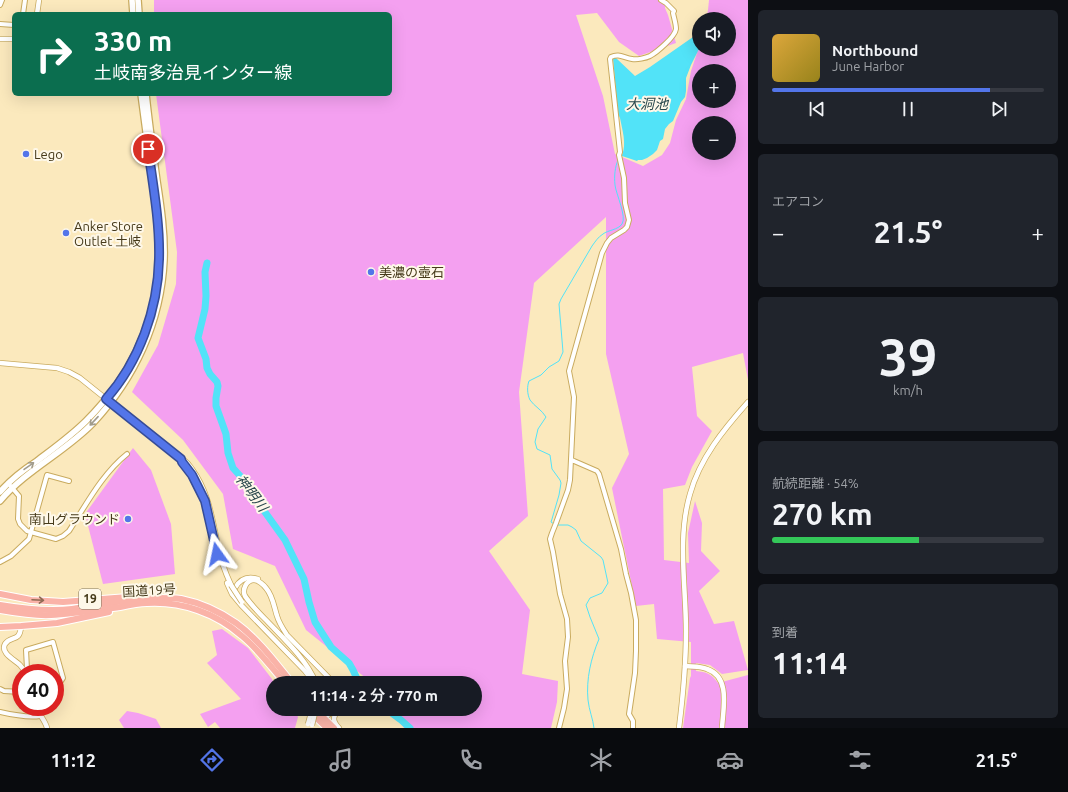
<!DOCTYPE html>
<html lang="ja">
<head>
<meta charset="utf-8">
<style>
	body { margin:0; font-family:Ubuntu,"Noto Sans JP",sans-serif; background:#20242c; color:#f1f3f6; height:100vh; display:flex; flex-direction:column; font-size:15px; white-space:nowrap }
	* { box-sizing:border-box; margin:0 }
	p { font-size:13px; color:#9ea1a6 }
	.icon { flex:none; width:22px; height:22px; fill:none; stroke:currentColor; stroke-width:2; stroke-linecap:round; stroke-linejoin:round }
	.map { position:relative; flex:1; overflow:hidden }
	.details { display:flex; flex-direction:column; gap:10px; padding:10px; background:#0d0f14; width:320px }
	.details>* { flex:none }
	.top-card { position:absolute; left:12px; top:12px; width:380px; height:84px; border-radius:6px; box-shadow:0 4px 16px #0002; background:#0b6e4f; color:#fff; overflow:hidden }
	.fabs { position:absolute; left:692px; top:12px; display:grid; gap:8px }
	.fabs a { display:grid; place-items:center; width:44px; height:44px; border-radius:50%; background:#171b24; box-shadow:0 4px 16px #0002; font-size:20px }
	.speed { position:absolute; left:12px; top:664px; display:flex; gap:8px; font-size:20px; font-weight:700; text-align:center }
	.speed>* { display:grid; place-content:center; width:52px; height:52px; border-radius:50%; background:#171b24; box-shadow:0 4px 16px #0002; line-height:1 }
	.speed .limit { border:6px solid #d22; background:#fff; color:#111 }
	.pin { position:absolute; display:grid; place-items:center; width:34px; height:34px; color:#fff; margin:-17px; border:2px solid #fff; border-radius:50%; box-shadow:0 1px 4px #0007 }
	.me { position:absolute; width:44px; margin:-22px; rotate:348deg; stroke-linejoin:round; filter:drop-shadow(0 0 3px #0008) }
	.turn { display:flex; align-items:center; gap:14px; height:84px; padding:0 16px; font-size:18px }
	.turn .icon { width:52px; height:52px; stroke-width:2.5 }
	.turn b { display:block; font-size:28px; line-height:34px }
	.big { font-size:30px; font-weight:600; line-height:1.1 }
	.details .tile { flex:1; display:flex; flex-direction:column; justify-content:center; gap:6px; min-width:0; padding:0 14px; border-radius:6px; background:#20242c }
	.details .dial { align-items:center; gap:0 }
	.dial b { font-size:52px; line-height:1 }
	.song { display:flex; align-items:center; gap:12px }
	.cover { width:48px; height:48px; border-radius:6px; background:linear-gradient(135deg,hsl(40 70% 55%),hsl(50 70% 35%)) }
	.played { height:4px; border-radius:2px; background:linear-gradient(90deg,#5375e9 80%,#363941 80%) }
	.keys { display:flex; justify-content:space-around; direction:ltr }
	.heat { display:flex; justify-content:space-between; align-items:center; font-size:22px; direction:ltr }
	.charge { height:6px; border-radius:3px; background:linear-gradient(90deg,#34c759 54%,#363941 0) }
	.trip { position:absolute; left:266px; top:676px; width:216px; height:40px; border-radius:20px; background:#171b24; box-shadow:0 4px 16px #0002; font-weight:600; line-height:40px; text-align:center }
	.tabs { display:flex; height:64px; justify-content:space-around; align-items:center; background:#090b0e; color:#9ea1a6 }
	.tabs .icon { width:28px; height:28px }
	.tabs .on { color:#5375e9 }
	.tabs b { font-size:18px; color:#f1f3f6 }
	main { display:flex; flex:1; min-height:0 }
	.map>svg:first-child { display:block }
	.green { fill:#f4a0f0; fill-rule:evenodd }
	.water { fill:#52e3f8 }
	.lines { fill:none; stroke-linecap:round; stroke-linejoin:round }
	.stream { stroke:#52e3f8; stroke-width:1 }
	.river { stroke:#52e3f8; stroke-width:7 }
	.minor-casing { stroke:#c9ab5f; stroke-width:6 }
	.tertiary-casing { stroke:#c9ab5f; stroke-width:6 }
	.secondary-casing { stroke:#c9ab5f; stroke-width:8 }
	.trunk-casing { stroke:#fff; stroke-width:8 }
	.minor { stroke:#fff; stroke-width:4 }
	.tertiary { stroke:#fff; stroke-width:4.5 }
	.secondary { stroke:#fff; stroke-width:5.5 }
	.trunk { stroke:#fab3a8; stroke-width:6 }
	.tertiary-bridge-casing { stroke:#c9ab5f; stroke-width:6; stroke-linecap:butt }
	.tertiary-bridge { stroke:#fff; stroke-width:4.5 }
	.oneway { stroke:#a29c8c }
	.oneway2 { stroke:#8e6a53 }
	.route-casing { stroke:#364c97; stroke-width:10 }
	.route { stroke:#5375e9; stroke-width:7 }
	.poi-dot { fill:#5375e9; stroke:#fef8e9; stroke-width:1.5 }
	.labels { text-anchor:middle; stroke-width:4; stroke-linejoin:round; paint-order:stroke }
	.shield { fill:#fef8e9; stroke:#7d7358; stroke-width:1 }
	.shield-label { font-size:12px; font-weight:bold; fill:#463a1a }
	.poi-label { font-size:13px; fill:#463a1a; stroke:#fef8e9; text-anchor:start }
	.street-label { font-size:13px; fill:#463a1a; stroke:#fef8e9 }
	.water-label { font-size:14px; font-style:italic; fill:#28474c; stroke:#fef8e9 }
</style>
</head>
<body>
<main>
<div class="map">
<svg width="748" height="728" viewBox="0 0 748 728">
	<rect width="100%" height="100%" fill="#fbe9bd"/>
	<g class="green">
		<path d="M154 0H665V8L668 15 676 43 639 56 619 42 597 13 576 15 603 96 615 154 643 166 662 155 670 143 676 120 686 99 691 71 699 47V49H729V19H706L708 10 709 0H748V380L743 353 692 367 697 416 712 431 692 467 685 485 663 489 664 560 689 563 688 533 695 501 702 523 701 551 720 571 699 591 714 624 734 621 748 670 722 674 710 665 696 663V671C706 672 712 674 718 683L748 675V728H683L690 678 691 676V642L657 639 654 604 636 606 612 488 629 454 606 354V217L534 283 519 392 528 516 489 551 530 610 522 674 558 681 557 702 551 728H404L391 709H475V683H372L306 630 275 566 233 549 223 494 183 440 132 392 158 345 176 284 177 252 156 94H390V14H154ZM699 71H729V101H699ZM699 123H729V153H699Z"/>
		<polygon points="133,448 151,470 171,524 175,574 103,584 85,514"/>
		<polygon points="222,629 248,648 272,679 274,683 273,683 273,709 293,709 298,717 295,728 220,728 215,722 208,727 200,714 241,699 207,663 217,655 212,631"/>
		<polygon points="127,711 138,713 156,719 161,728 124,728 119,720"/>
	</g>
	<path class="water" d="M694 27 697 35 699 37V49L691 65 686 78V91L685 97 681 102 673 121 669 124 665 129 663 139 660 141 657 150 653 154 647 158 642 160H638L637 161 622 156V155C627 144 622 129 620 118L618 114 613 58H616L635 76 650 67 693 37 695 35Z"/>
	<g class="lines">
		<g class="stream">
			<path d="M554 524 551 522 552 519 559 495 561 483 560 480 552 469 550 455 537 449 535 442 538 429 546 417C542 410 534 406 530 400 527 394 527 386 529 381L541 375 549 367 559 361 563 352 559 304 561 299 592 246C595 242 598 237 603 234 608 230 618 230 622 224 627 217 616 194 615 185 614 176 615 167 618 160"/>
			<path d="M557 525H568L572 527 576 530 581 541 601 557 603 560 608 583 602 593 590 598 586 605 590 617 599 639C591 658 586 679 588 700 589 710 593 719 594 728"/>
		</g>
		<g class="river">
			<polyline points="207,263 205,272 206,296 205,309 198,338 206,359 207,368 210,374 217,382 218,386 216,398 216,406 226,434 228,453 233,468 252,489 262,508 285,540 304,579 309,602 315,622 331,647 349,663 353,670 359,683"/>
			<polyline points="386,709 401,720 410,728"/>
		</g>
		<g class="minor-casing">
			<g id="minor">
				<polyline points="0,5 2,0"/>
				<polyline points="23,14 25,0"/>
				<polyline points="0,24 14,25"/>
				<polyline points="571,460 574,461 597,471 599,474 621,549 626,574 631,593 636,620 636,651 635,673 629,714 633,721 633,728"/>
				<path d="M8 483 19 496 18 519 20 524 27 531 56 539 63 536 69 531C86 505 102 474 127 454"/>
				<polyline points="0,562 11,556 29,539 47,475 69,481"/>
				<polyline points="27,669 26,650 53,642 63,678 61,681 55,685"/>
				<polyline points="0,689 4,691 21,692"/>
				<path d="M0 712C13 715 27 718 40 716"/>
				<path d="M559 728 564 708 567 689 565 661 568 637 567 619 560 594 553 552 550 539 552 533 556 523 568 490 570 480 574 397 569 371 602 253 607 243 611 238 624 230 627 227 629 220 625 203 624 178 619 155 620 152 610 59 611 57C619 53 624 58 632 59 637 60 646 58 650 56 657 52 675 37 676 29 676 24 674 18 673 13L674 11 666 3 661 0"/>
			</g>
		</g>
		<g class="tertiary-casing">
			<g id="tertiary">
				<polyline points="37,14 39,0"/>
				<polyline points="0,39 14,39"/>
				<path d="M0 363 57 368 69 372 80 378 181 459C186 460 189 465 192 469 210 494 212 521 219 550 221 562 226 574 231 585"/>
				<path d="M181 459C183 465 189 469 192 475 198 484 203 494 206 505"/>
				<polyline points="227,583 232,594 242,606 305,671 312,680 313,683"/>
				<path d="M235 588C240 579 248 576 258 579"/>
				<path d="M21 626C20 643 11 635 5 644 0 653 15 660 20 665 22 667 24 670 25 673"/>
				<path d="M685 666C692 667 700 666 707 669 731 677 723 709 722 728"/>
				<path d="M316 683C306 659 285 640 267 621 259 613 251 605 245 596 242 590 246 580 254 580 258 580 264 585 266 588 273 596 274 607 277 616 279 623 283 629 287 635L334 683"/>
				<path d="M36 707C39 715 45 720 47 728"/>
				<polyline points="319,709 328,715 336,709"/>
				<path d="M338 709C333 718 332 720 339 728"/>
				<path d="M679 728C683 696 686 663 686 631 686 586 677 538 690 494 700 458 724 429 748 402"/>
			</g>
		</g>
		<g class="secondary-casing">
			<g id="secondary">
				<polyline points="132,0 133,14"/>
				<polyline points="138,0 139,14"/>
				<path d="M0 492C11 479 23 470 37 461 54 448 71 436 86 421 130 377 157 322 159 259 160 234 156 209 153 184 149 154 145 124 141 94"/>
				<path d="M0 501C26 470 65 452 93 423 135 378 161 322 164 260 165 234 161 207 157 181 153 152 149 123 146 94"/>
			</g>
		</g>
		<g class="trunk-casing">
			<g id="trunk">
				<polyline points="0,594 31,600 63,602 141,596"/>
				<path d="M0 605C24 609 48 612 72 609 100 605 128 599 157 598 165 598 173 598 181 599 201 603 220 612 236 623 258 639 275 662 292 683"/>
				<path d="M0 610C17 613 34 616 51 615 74 614 97 610 120 607 129 605 138 603 147 603 182 601 216 613 242 636 258 649 271 667 285 683"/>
				<polyline points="0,627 21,626 57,623 109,612"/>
				<polyline points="307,709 327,728"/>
				<polyline points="315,709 334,728"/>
			</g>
		</g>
		<use href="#minor" class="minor"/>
		<use href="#tertiary" class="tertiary"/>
		<use href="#secondary" class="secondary"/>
		<use href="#trunk" class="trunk"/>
		<g class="tertiary-bridge-casing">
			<g id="tertiary-bridge">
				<polyline points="231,585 242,602"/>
				<polyline points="308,724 312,709"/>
				<polyline points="312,725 316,709"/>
			</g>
		</g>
		<use href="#tertiary-bridge" class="tertiary-bridge"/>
	</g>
	<defs><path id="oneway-shaft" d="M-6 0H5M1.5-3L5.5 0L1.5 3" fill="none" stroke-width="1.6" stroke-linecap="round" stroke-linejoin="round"/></defs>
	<g class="oneway">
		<use href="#oneway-shaft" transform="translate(94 421) rotate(133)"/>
		<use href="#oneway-shaft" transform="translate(29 466) rotate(-35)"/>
	</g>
	<use class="oneway2" href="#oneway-shaft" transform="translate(38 600) rotate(3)"/>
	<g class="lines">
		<g class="route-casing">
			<path id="route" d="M148 149C153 185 160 223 159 259 158 309 139 362 106 399L181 459 182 462 192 475 205 501 217 554"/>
		</g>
		<use href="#route" class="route"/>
	</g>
	<g class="poi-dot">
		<circle cx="26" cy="154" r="4"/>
		<circle cx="66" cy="233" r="4"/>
		<circle cx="371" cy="272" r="4"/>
		<circle cx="128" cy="519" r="4"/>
	</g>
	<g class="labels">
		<rect class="shield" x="79" y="589" width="22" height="20" rx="3"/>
		<g class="shield-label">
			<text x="90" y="603">19</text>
		</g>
		<g class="poi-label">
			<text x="34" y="159">Lego</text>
			<text x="74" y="231">Anker Store<tspan x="74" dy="15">Outlet 土岐</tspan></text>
			<text x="379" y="277">美濃の壺石</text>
			<text x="120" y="524" text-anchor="end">南山グラウンド</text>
		</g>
		<g class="street-label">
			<text transform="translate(149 590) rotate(-3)" y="5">国道19号</text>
		</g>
		<g class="water-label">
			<text x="647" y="109">大洞池</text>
			<text transform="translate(252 493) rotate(53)" y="5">神明川</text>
		</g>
	</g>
</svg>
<div class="fabs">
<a><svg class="icon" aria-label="sound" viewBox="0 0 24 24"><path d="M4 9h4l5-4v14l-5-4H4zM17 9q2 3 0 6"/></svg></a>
<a>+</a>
<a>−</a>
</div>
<div class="speed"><div class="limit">40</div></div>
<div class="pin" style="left:148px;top:149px;background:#d93025"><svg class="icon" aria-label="arrive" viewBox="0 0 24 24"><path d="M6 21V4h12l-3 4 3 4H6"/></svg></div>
<svg class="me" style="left:217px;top:554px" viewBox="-20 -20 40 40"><path d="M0-17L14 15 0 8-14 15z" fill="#5375e9" stroke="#fff" stroke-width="4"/></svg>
<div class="trip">11:14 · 2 分 · 770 m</div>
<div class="top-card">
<div class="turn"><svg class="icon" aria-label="right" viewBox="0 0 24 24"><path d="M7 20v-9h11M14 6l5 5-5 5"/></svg><div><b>330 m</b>土岐南多治見インター線</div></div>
</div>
</div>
<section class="details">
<div class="tile">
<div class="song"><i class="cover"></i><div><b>Northbound</b><p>June Harbor</p></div></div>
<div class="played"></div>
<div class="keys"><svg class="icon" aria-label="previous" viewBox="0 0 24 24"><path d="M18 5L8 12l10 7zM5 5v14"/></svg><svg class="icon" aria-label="pause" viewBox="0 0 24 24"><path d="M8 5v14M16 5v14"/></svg><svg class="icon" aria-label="next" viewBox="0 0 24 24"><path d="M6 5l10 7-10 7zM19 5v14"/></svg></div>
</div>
<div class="tile"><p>エアコン</p>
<div class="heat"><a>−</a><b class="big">21.5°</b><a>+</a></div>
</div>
<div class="tile dial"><b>39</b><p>km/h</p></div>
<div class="tile"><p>航続距離 · 54%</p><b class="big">270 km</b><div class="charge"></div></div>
<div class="tile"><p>到着</p><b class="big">11:14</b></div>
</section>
</main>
<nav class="tabs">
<b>11:12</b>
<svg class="icon on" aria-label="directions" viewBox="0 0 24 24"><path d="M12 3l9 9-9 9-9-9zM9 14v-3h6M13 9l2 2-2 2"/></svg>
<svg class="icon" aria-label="music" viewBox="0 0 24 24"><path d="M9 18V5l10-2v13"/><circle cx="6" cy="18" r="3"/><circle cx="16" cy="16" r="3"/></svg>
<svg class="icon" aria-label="phone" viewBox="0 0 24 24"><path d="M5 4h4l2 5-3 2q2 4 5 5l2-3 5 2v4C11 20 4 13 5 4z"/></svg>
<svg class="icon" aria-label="climate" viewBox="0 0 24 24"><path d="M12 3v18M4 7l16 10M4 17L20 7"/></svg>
<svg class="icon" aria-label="car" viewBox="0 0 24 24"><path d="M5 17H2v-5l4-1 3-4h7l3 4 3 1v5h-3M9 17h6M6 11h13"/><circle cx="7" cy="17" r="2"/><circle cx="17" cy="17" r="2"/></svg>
<svg class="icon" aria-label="filters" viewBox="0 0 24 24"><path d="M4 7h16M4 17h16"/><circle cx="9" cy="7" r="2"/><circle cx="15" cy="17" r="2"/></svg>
<b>21.5°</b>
</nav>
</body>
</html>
